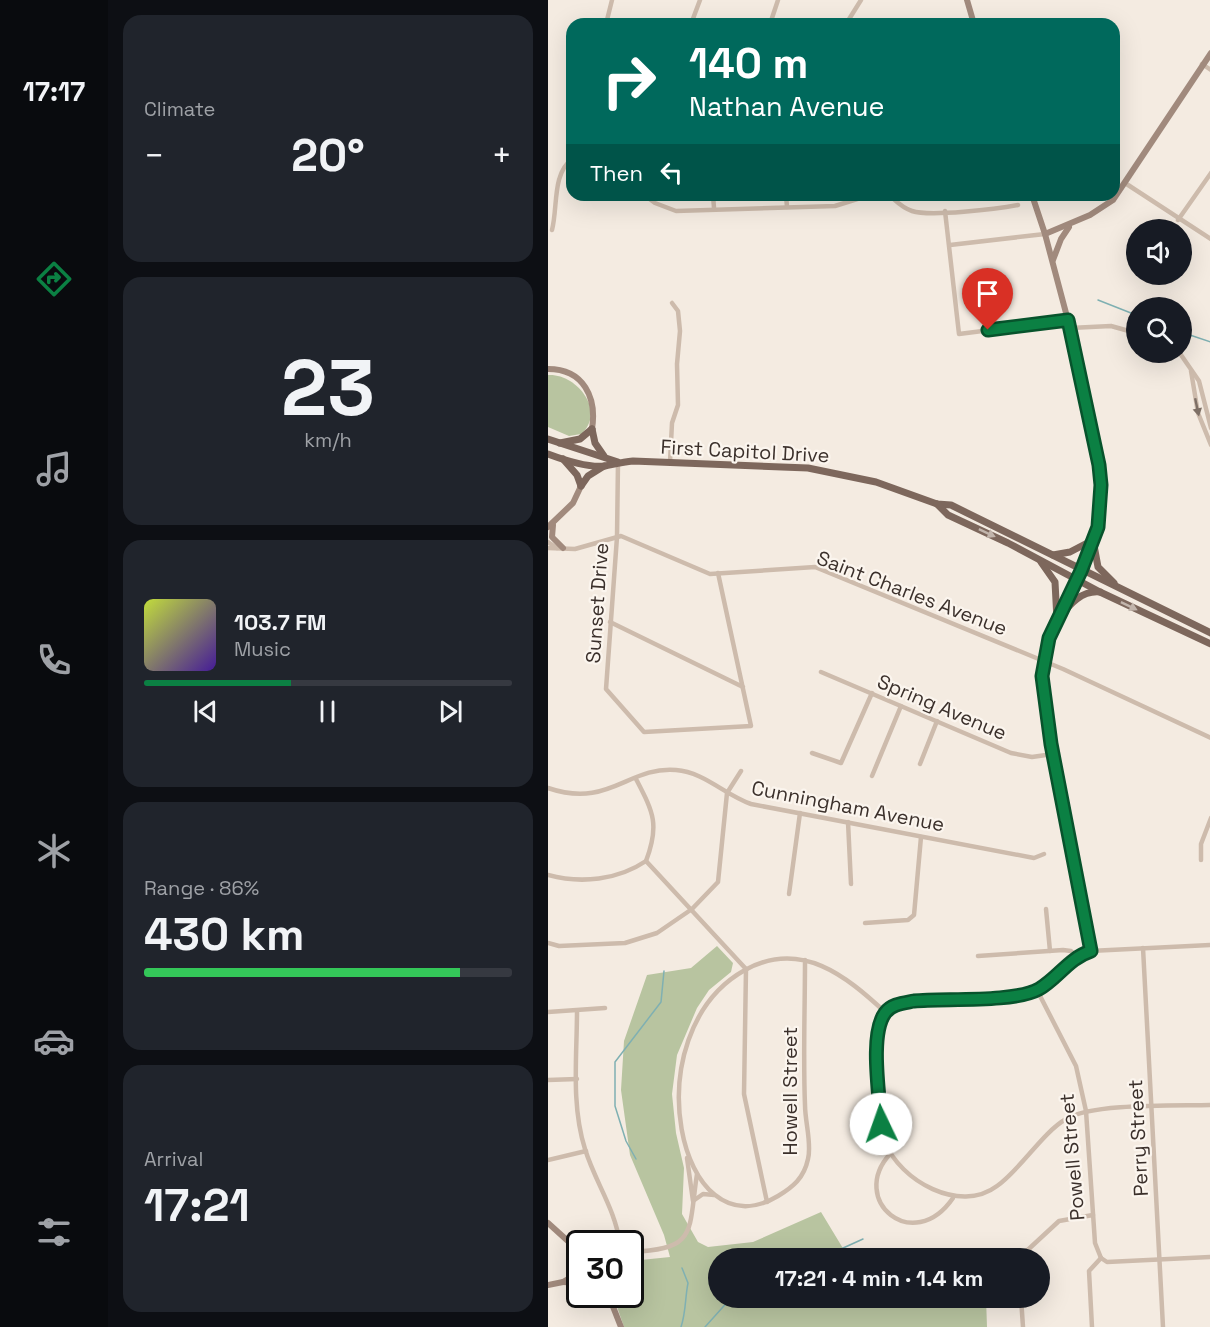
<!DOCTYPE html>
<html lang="en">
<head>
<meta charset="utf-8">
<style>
	body { margin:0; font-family:"Space Grotesk",sans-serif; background:#20242c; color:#f1f3f6; height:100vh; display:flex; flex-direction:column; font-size:22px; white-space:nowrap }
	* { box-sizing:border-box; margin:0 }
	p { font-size:20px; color:#9ea1a6 }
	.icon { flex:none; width:33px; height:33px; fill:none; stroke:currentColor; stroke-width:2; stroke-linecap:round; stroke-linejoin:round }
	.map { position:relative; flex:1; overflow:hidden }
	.panel { display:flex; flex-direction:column; gap:15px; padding:15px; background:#0d0f14; width:440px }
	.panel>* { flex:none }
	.banner { position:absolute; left:18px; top:18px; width:554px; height:183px; border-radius:18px; box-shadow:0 6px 24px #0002; background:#00695c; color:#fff; overflow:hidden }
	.controls { position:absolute; left:578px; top:219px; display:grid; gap:12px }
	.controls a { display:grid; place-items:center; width:66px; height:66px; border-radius:50%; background:#171b24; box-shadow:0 6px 24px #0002; font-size:30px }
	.speed { position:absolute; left:18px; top:1230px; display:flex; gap:12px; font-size:30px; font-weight:700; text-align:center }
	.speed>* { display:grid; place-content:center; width:78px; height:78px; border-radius:50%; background:#171b24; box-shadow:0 6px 24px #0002; line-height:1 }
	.speed .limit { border:3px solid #111; border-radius:9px; background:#fff; color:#111 }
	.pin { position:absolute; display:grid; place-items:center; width:51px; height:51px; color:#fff; margin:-62px -26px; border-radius:50% 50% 50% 0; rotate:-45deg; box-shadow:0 0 6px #0007 }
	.pin .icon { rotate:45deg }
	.me { position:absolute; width:66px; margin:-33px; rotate:357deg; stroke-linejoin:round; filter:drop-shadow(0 0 4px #0008) }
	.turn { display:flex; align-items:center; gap:21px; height:126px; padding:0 24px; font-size:27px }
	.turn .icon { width:78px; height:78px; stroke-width:2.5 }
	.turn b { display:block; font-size:42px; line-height:51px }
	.then { display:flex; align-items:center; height:57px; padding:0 24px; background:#0003; gap:12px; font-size:22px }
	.big { font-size:45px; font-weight:800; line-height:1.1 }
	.panel .widget { flex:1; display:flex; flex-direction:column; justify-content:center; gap:9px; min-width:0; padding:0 21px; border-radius:18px; background:#20242c }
	.panel .dial { align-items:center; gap:0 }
	.dial b { font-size:78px; line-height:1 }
	.song { display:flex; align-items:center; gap:18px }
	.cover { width:72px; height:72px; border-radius:9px; background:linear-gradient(135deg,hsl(70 70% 55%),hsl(260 70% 35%)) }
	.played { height:6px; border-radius:3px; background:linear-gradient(90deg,#0b8043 40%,#363941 40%) }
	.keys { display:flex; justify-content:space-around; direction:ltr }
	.heat { display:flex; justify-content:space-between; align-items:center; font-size:33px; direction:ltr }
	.charge { height:9px; border-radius:4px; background:linear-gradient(90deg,#34c759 86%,#363941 0) }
	.trip { position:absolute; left:160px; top:1248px; width:342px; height:60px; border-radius:30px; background:#171b24; box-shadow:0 6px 24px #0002; font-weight:800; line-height:60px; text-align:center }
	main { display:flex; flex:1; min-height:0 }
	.tabs { display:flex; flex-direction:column; width:108px; justify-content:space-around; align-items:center; background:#090b0e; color:#9ea1a6 }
	.tabs .icon { width:42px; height:42px }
	.tabs .current { color:#0b8043 }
	.tabs b { font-size:27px; color:#f1f3f6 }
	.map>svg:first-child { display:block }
	.green { fill:#b8c4a0 }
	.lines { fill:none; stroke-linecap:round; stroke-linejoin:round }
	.stream { stroke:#7fb0b2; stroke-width:1.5 }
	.street { stroke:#cdbbac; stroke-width:4.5 }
	.secondary { stroke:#a18a7d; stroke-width:6 }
	.primary { stroke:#7d675c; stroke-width:7 }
	.oneway { fill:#7d6f65 }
	.oneway2 { fill:#c2b5ac }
	.route-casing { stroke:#07532c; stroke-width:15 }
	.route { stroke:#0b8043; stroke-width:10 }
	.labels { text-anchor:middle; stroke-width:4.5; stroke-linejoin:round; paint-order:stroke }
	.street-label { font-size:20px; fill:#3b302b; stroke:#fbf5ee }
</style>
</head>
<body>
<main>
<nav class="tabs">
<b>17:17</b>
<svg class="icon current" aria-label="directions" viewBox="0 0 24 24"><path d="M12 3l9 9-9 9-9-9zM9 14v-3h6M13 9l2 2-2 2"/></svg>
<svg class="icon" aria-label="music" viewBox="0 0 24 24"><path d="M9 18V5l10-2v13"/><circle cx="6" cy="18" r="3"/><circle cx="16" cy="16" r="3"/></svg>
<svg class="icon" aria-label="phone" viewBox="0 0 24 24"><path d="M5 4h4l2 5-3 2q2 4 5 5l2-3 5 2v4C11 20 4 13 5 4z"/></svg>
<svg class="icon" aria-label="climate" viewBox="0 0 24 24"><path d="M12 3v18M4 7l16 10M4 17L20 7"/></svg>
<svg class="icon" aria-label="car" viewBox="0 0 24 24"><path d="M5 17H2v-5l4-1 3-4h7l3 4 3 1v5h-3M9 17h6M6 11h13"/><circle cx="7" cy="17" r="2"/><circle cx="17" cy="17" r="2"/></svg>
<svg class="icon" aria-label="filters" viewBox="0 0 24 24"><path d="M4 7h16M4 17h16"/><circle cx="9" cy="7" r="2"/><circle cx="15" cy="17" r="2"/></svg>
</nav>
<section class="panel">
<div class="widget"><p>Climate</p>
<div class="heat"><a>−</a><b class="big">20°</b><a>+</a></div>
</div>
<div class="widget dial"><b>23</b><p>km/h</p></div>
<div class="widget">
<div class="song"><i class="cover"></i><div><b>103.7 FM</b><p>Music</p></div></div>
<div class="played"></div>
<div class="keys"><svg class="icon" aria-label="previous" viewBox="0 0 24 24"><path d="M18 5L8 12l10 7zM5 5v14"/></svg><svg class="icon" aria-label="pause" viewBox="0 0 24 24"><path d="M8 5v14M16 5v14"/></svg><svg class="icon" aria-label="next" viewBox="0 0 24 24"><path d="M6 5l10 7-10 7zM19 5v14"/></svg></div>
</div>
<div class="widget"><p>Range · 86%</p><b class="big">430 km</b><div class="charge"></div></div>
<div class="widget"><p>Arrival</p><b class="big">17:21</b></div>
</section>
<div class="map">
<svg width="663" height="1327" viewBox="0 0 663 1327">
	<rect width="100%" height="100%" fill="#f4ebe1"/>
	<g class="green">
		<path d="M0 375C28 373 59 411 33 434L21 436 0 427Z"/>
		<polygon points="169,946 185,963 183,972 161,990 149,1008 129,1055 124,1094 128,1133 136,1168 134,1214 150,1242 160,1247 205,1242 273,1212 296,1250 297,1258 171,1258 171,1298 438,1298 439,1327 76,1327 65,1295 82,1294 83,1261 122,1257 116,1235 82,1155 73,1090 76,1041 99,975 143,968"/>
	</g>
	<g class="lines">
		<g class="stream">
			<polyline points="350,19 352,24"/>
			<polyline points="550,300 588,315"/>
			<polyline points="633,332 663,342"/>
			<polyline points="88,1159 78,1141 67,1106 67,1062 113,1002 116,971"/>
			<polyline points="273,1258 315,1239"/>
			<path d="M133 1327C138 1312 137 1298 140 1283L134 1268"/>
			<polyline points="157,1327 183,1298"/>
		</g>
		<g class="street">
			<polyline points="58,24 64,0"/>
			<polyline points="143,24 152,0"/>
			<polyline points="222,24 230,0"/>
			<polyline points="298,24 313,0"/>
			<polyline points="654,64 663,70"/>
			<polyline points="577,183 663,239"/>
			<polyline points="96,195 107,203 128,211 287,206 322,195"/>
			<polyline points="165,195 166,208"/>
			<polyline points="238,195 239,207"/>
			<path d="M341 195C348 201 354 208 364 211 382 217 449 209 470 205"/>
			<polyline points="397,211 411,334 520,320"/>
			<polyline points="630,220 663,173"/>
			<path d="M4 230C10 207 4 174 24 159"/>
			<polyline points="402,245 497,234"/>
			<polyline points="522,328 563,326 588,333"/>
			<polyline points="631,352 651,381 663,428"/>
			<polyline points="643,371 650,413 663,445"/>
			<polyline points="70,462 69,537 58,689 96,732 203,726 170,573"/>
			<polyline points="122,462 124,423 130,405 129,364 132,331 130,311 124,303"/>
			<polyline points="0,542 9,548"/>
			<polyline points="0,548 27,549 73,536 162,574 267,567 515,669 663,738"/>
			<polyline points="62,622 195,687"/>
			<polyline points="273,672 463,753 484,757 505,754"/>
			<polyline points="264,753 293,763 324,693"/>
			<polyline points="372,764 389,721"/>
			<polyline points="324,776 353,706"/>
			<path d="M0 788C61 809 80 766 128 770 156 772 177 795 203 804L486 858 496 854"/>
			<polyline points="300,822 303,884"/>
			<polyline points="653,860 653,844 663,818"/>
			<polyline points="98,861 198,969"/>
			<path d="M0 875C33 884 70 880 98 861 112 824 105 812 88 779"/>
			<polyline points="241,894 252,813"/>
			<polyline points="498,909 502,951"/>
			<polyline points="317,923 360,920 366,915 373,837"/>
			<polyline points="0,943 11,946 77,943 109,933 144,909 170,882 179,793 193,771"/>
			<path d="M663 945 542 951 524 961 489 990 476 994 353 1003C324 1015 329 1043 330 1070 331 1092 329 1121 337 1142 352 1181 412 1214 449 1186 473 1169 494 1133 518 1119 545 1103 628 1106 663 1105"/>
			<polyline points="595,948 615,1327"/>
			<polyline points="430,956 515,950 523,951 529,957"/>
			<path d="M257 960C257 1009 255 1057 257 1105 257 1122 264 1144 260 1159 256 1178 245 1187 230 1196 130 1256 84 1033 197 970 253 939 298 976 337 1012"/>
			<polyline points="198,969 196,1094 219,1202"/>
			<polyline points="489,990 528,1066 538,1111 547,1243 553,1258"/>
			<path d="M29 1011C29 1056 23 1105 37 1149 47 1182 67 1208 72 1244"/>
			<polyline points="0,1012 57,1008"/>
			<polyline points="0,1080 29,1079"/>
			<path d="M342 1154C300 1200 365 1256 405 1198"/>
			<polyline points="139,1158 145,1201 155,1194 166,1195"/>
			<polyline points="0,1160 38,1151"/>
			<path d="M82 1252C150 1249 140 1233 149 1174"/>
			<polyline points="471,1258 511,1221 545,1215"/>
			<polyline points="553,1258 559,1262 663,1257"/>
			<polyline points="473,1298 475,1327"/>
			<polyline points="544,1327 541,1271 553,1258"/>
		</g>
		<g class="secondary">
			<polyline points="419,0 426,24"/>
			<polyline points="484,195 497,234 522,328 553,485 550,527 533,571 501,638 494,676 505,754 542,951"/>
			<polyline points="497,234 542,215 565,200 663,53"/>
			<polyline points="505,260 513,239 521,227"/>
			<path d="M0 369C36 369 49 398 44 429"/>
			<polyline points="5,525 4,537 15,548"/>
			<polyline points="0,527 25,503 33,486"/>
			<polyline points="0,1223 32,1252"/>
			<polyline points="15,1282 32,1283"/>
			<polyline points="0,1285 15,1282 32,1272"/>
			<polyline points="60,1294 73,1327"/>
		</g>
		<g class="primary">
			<polyline points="44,429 47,443 56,456"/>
			<polyline points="0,439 70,462"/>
			<polyline points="12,443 32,439 44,429"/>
			<path d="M0 454C16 460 40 468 57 466 67 464 75 462 85 461L260 468 328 482 389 504 403 505 663 633"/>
			<polyline points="15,459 29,475 33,486"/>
			<polyline points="33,486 40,476 56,466"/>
			<polyline points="389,504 400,515 460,543 552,592 663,644"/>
			<polyline points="505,555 522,552 545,540 550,567 566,583"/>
			<polyline points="493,562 507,582 509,620"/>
			<path d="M509 620C520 607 532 590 552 592"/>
		</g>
	</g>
	<defs><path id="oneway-solid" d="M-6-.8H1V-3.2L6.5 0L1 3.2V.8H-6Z" transform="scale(1.5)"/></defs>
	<use class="oneway" href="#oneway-solid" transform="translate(649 407) rotate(78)"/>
	<g class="oneway2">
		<use href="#oneway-solid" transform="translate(439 533) rotate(25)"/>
		<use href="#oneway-solid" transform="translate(581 606) rotate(26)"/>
	</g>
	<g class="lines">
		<g class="route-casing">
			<path id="route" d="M333 1124C332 1097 321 1035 337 1013 343 1004 356 1003 366 1001 396 998 466 1003 491 989 510 978 521 958 543 951L503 744 494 676 501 638 533 571 550 527 553 485 551 465 520 320 440 330"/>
		</g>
		<use href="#route" class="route"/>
	</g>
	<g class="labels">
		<g class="street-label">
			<text transform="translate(197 451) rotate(3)" y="7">First Capitol Drive</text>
			<text transform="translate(364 593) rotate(21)" y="7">Saint Charles Avenue</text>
			<text transform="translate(49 603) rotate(-86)" y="7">Sunset Drive</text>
			<text transform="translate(394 707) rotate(23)" y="7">Spring Avenue</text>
			<text transform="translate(300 806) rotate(11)" y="7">Cunningham Avenue</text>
			<text transform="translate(242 1091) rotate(-90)" y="7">Howell Street</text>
			<text transform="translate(590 1138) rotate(-93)" y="7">Perry Street</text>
			<text transform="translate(524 1157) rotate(-95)" y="7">Powell Street</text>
		</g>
	</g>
</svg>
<div class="controls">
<a><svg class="icon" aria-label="sound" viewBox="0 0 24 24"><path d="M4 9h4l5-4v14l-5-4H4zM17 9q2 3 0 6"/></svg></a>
<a><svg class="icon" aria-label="search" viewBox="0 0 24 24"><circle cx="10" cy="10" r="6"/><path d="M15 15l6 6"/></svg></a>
</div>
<div class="speed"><div class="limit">30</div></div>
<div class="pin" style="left:440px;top:330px;background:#d93025"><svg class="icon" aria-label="arrive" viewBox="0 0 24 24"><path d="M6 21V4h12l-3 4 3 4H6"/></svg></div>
<svg class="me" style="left:333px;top:1124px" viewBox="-20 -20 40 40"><circle r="19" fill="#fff"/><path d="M0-13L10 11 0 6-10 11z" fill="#0b8043"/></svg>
<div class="trip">17:21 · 4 min · 1.4 km</div>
<div class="banner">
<div class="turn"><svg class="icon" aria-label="right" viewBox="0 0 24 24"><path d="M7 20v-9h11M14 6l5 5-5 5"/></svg><div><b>140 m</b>Nathan Avenue</div></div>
<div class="then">Then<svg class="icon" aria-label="left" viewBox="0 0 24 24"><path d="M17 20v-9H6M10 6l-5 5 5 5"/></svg></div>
</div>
</div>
</main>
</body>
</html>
